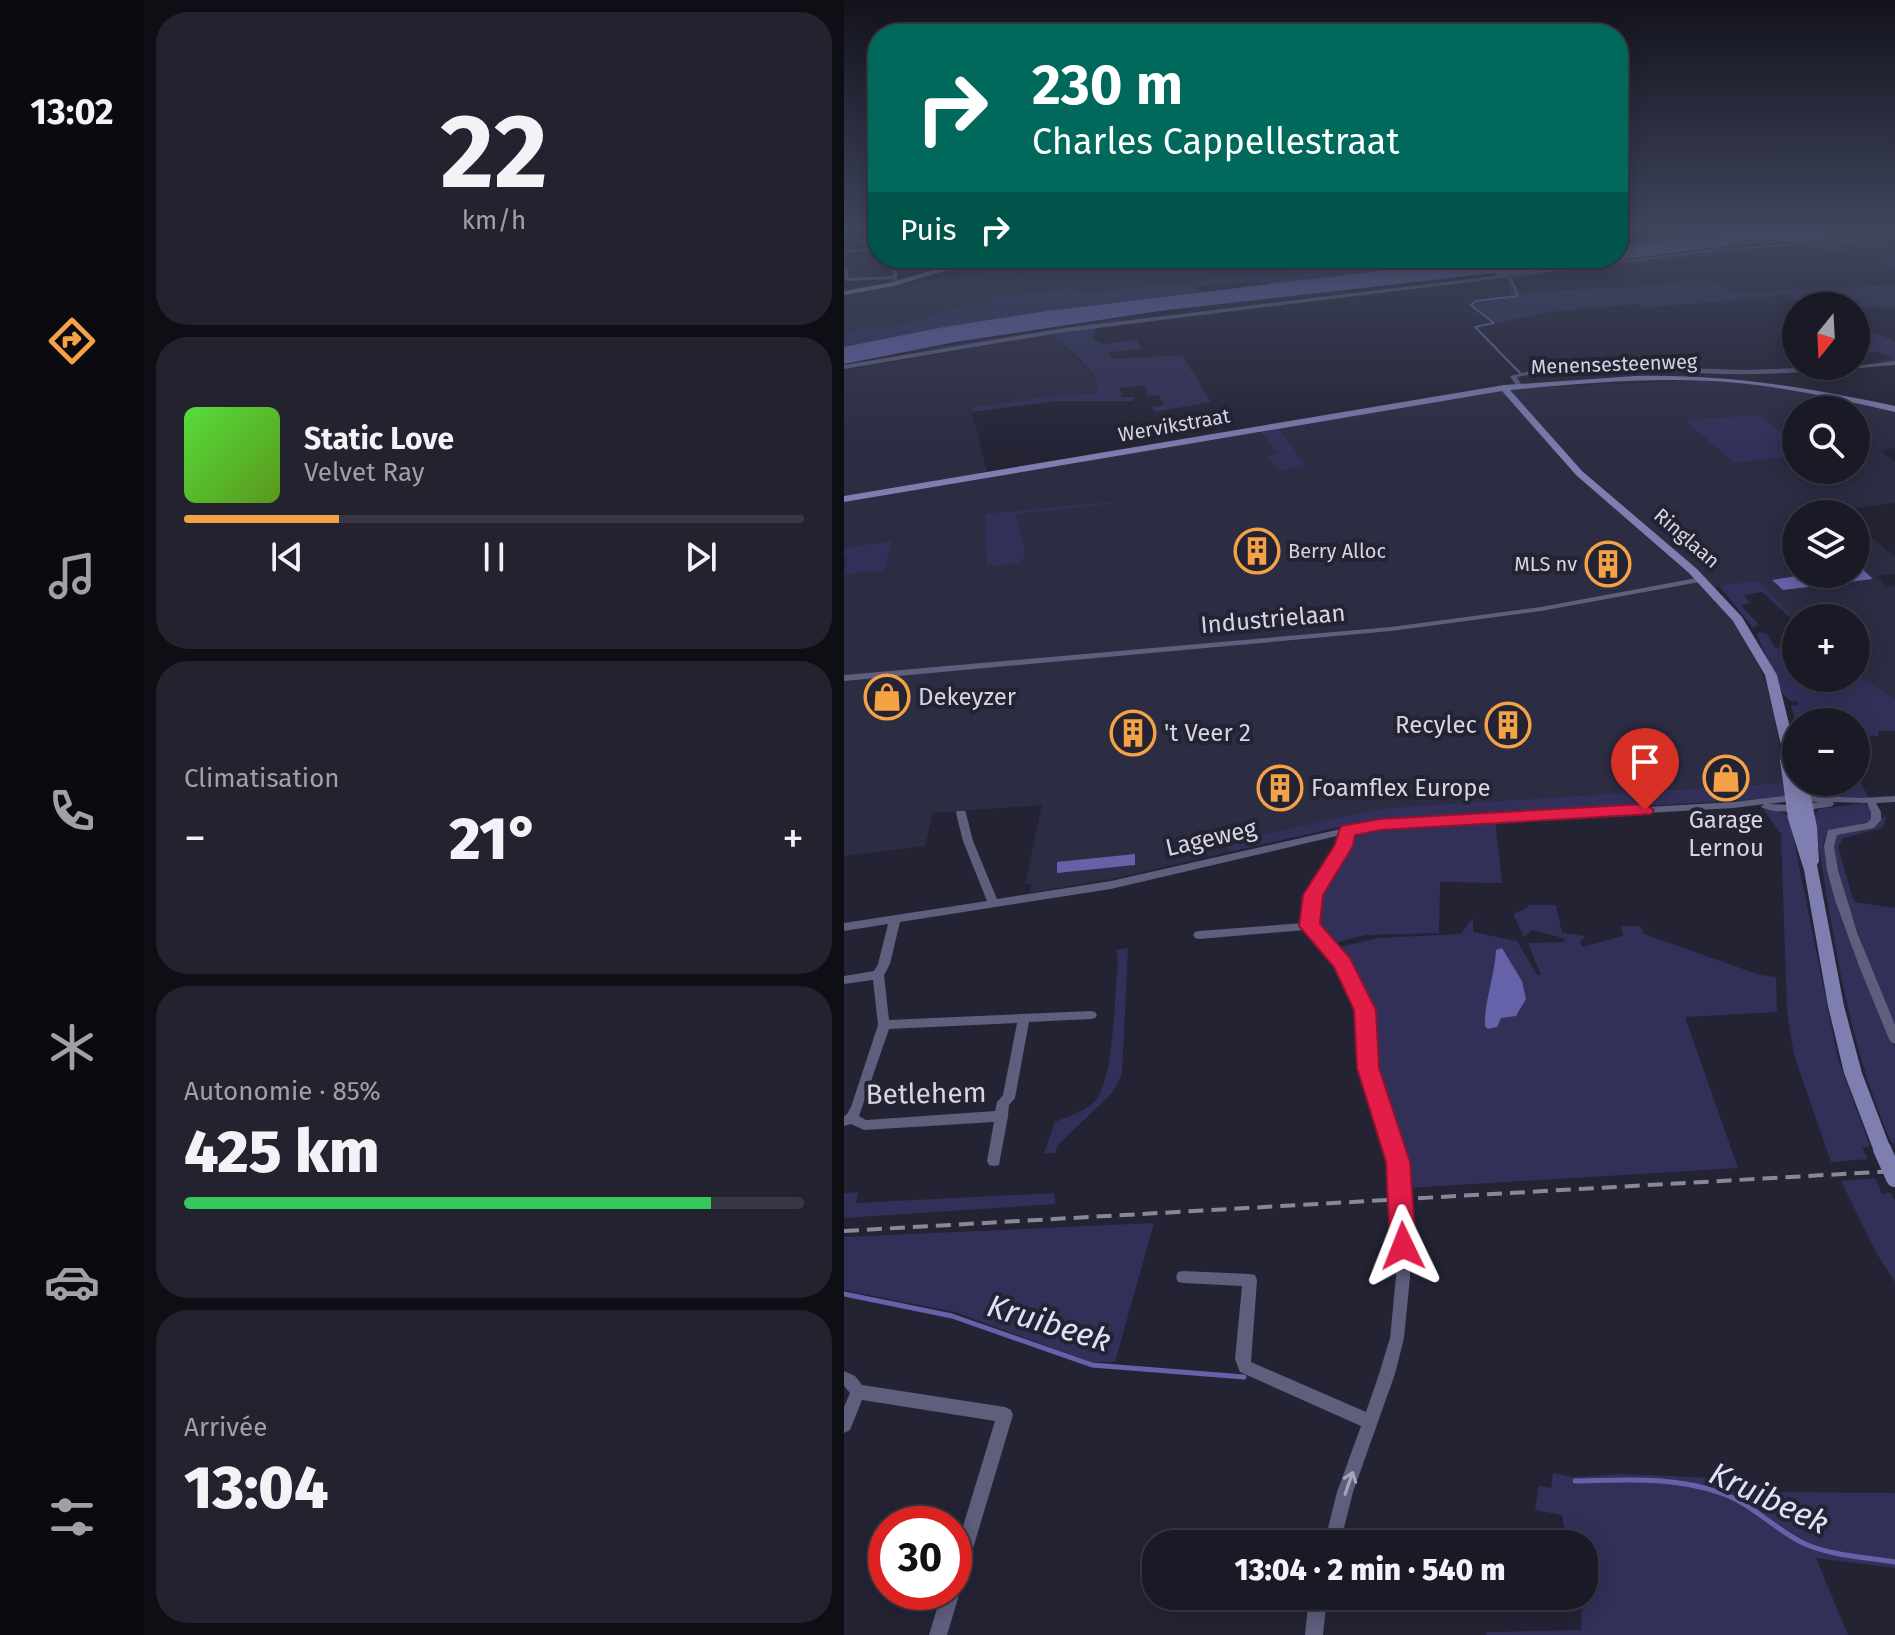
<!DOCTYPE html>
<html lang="fr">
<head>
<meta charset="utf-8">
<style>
	body { margin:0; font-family:"Fira Sans",sans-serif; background:#23232f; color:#f1f3f6; height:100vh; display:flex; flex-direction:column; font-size:30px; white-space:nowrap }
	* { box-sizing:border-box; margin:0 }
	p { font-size:26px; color:#9fa1a7 }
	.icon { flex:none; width:44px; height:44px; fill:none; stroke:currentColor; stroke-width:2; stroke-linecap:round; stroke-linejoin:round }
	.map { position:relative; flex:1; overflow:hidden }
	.drawer { display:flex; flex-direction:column; gap:12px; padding:12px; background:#0e0e15; width:700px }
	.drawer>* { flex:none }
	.hud { position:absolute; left:24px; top:24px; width:760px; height:244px; border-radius:32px; box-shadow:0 4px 20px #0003,0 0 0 2px #383844; background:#00695c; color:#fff; overflow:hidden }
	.needle { width:52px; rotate:198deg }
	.buttons { position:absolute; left:938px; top:292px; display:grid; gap:16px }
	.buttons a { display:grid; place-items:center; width:88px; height:88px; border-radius:50%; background:#1a1a27; box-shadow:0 4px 20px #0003,0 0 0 2px #383844; font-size:40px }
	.speed { position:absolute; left:24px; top:1506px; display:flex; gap:16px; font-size:40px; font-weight:700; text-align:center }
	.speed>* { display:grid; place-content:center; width:104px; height:104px; border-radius:50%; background:#1a1a27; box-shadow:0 4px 20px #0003,0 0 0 2px #383844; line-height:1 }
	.speed .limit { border:12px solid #d22; background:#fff; color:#111 }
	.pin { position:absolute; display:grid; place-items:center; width:68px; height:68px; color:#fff; margin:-82px -34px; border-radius:50% 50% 50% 0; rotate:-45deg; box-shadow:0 0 8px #0007 }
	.pin .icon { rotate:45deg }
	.me { position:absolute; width:88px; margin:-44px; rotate:358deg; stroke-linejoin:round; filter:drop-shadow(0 0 6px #0008) }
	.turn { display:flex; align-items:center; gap:28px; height:168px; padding:0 32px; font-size:36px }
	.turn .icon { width:104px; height:104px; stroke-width:2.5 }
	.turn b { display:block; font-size:56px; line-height:68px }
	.then { display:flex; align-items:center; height:76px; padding:0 32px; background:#0003; gap:16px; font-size:30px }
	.big { font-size:60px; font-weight:800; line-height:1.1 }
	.drawer .card { flex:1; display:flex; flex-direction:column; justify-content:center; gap:12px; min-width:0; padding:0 28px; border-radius:32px; background:#23232f }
	.drawer .dial { align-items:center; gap:0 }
	.dial b { font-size:104px; line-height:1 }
	.song { display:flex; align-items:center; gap:24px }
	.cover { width:96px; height:96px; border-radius:12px; background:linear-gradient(135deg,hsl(110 70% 55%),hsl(90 70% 35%)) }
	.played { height:8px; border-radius:4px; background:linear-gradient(90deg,#f5a246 25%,#383844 25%) }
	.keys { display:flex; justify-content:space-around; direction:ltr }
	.heat { display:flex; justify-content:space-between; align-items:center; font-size:44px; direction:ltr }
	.charge { height:12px; border-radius:6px; background:linear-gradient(90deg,#34c759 85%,#383844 0) }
	.trip { position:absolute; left:298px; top:1530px; width:456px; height:80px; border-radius:32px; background:#1a1a27; box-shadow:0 4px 20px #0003,0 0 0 2px #383844; font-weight:800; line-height:80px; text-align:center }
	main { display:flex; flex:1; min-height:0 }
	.tabs { display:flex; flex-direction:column; width:144px; justify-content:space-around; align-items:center; background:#0a0a10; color:#9fa1a7 }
	.tabs .icon { width:56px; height:56px }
	.tabs .current { color:#f5a246 }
	.tabs b { font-size:36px; color:#f1f3f6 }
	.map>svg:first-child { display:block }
	.built { fill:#2c2c43; fill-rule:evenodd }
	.green { fill:#323058; fill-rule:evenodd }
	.water { fill:#6562a9 }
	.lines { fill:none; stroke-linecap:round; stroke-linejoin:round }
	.stream-far1 { stroke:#6562a9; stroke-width:2 }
	.stream { stroke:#6562a9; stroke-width:5 }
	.street { fill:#5e5e7d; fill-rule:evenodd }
	.secondary { fill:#7e7eb0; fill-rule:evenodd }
	.rail { stroke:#888896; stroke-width:4; stroke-dasharray:15 8; stroke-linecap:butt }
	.secondary-bridge { stroke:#7e7eb0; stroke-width:18 }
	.oneway { stroke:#a6a6ba }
	.route { fill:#e11d48; stroke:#92132f; stroke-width:2 }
	.labels { text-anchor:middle; stroke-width:8; stroke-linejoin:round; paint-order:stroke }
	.far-street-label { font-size:20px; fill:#d6d6e2; stroke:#232334 }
	.far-poi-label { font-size:20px; fill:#d6d6e2; stroke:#232334; text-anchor:start }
	.street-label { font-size:24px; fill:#d6d6e2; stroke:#232334 }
	.poi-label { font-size:24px; fill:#d6d6e2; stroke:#232334; text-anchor:start }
	.near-street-label { font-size:28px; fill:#d6d6e2; stroke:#232334 }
	.near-water-label { font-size:32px; font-style:italic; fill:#e0e1f6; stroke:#232334 }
</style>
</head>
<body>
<main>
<nav class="tabs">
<b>13:02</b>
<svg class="icon current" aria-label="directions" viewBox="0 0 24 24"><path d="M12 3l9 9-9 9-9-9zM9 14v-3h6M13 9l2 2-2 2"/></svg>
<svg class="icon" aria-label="music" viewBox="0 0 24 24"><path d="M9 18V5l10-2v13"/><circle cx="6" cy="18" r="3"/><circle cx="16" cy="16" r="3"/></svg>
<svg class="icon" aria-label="phone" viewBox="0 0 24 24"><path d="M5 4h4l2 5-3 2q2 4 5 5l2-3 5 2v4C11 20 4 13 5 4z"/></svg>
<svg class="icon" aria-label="climate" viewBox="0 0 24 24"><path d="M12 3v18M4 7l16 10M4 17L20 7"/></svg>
<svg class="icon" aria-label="car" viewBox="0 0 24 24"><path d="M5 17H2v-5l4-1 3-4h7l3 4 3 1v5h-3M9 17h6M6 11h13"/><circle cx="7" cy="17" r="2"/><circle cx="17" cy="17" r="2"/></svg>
<svg class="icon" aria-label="filters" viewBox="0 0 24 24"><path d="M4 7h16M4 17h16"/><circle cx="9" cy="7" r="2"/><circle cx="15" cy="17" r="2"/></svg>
</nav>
<section class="drawer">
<div class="card dial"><b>22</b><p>km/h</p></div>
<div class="card">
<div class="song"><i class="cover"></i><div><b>Static Love</b><p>Velvet Ray</p></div></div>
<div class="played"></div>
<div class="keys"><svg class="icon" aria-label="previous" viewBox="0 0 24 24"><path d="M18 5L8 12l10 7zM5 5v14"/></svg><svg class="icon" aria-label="pause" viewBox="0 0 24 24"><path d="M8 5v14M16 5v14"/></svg><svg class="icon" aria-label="next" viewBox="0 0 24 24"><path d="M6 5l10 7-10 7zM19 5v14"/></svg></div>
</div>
<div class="card"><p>Climatisation</p>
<div class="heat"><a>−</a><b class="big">21°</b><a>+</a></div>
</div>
<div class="card"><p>Autonomie · 85%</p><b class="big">425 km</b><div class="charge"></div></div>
<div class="card"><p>Arrivée</p><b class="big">13:04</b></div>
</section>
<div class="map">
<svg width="1051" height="1635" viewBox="0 0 1051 1635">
	<rect width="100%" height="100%" fill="#232334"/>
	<g class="built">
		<polygon points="774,229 843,229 851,233 774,242"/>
		<polygon points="214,258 546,258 239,294 228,289 146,297 45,328 0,330 0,295"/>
		<path d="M208 335 253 379V393L209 396 127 409 143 472 660 389 863 380 939 387 1051 410V448L1036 451 1051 461V503L997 510 1000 514H952V574H1012V524L1051 557V574L1033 576 1043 587 1051 586V698L1012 675V618L952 620 914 580 862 589 898 632 921 679 933 724 939 783 551 807 382 844 385 852 273 878 185 893 188 884H181L198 805 89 813 81 846 0 856V370ZM952 410H1012V470H952Z"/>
	</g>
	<g class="green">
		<path d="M1048 240 1050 243 1038 251 1051 246V269L1028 257 1031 253 1023 255 1051 274 1019 254 985 252 959 245 667 279 670 292 674 294 666 295 664 280 657 279 467 302C660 277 853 249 1048 240Z"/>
		<polygon points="546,258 687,258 624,266 566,267 427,284 416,281 351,287 355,292 203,311 0,347 0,330 45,328 146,297 228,289 239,294"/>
		<polygon points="863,279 891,292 1051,285 1051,307 965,306 942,295 799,308 793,304 711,311 652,323 630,304 676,297 685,292 787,287"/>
		<polygon points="277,319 278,322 252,328 249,340 258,344 293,340 298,349 265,352 268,359 338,355 367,402 311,412 307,407 320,405 315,395 303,396 302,385 275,388 278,393 274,397 291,397 288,401 212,401 129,412 126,408 208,396 253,393 253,379 236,359 207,335 52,359 147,342 49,354"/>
		<polygon points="1012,326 1051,341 1051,362 1038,363 1036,361 1048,359 1035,352 1024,353 1012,345 1012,338 1022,336 1012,331"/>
		<polygon points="916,415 952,444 952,456 890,463 841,420"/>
		<polygon points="434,427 462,466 435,471 423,456 434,453 416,431"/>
		<polygon points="266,502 268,504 172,514 182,554 175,564 143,566 141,514"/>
		<polygon points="48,541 40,571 0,574 3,558 0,557 0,548"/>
		<polygon points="914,580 952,620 952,623 918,592 900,595 906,603 897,605 915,625 909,628 875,586"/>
		<polygon points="916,632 923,634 931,648 952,646 952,678 1012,678 1012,675 1051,698 1051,731 1034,731 1035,736 1012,736 1012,722 952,723 947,705 954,706 954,702 945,700 939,694 913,635"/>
		<polygon points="1012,775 1025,798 989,798 964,790 962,782 1012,782"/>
		<polygon points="939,783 943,795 938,798 517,822 385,852 381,844 514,813 551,807"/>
		<path d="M1020 803 1026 807 1030 817 1024 824 983 833 979 843 986 877 1051 1047V1144L1047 1142C1002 1038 988 927 970 817L975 809Z"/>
		<polygon points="919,809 934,811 945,816 994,1059 1026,1146 1018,1148 1024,1159 987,1162 950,1055 943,1011 937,834"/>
		<polygon points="1036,817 1043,817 1038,828 999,838 994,847 1010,902 1051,908 1051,1031 1002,901 987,840 993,833 1020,830"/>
		<path d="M651 820 658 883 596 882 595 933 522 935 489 943C452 926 480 884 495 861 502 850 508 838 518 831Z"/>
		<path d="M684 905H712L718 933 741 936 736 942 738 947 779 936 777 926H796L800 934 916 975 932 977 933 1012 841 1017 894 1168 563 1188 550 1118 533 1078 525 1008 496 947 534 938 617 934 629 918V932L673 941 693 975H697L684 943 719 942 722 939 688 930 680 937 669 914 683 908ZM658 948 678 981 657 1018 641 1015 652 971V950Z"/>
		<path d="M284 948 278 1074 268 1093 214 1145 211 1153H200L211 1122C225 1116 239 1112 250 1102 271 1081 270 994 274 962L272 950Z"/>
		<polygon points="1031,1178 1038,1194 1047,1193 1051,1201 1051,1282 1033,1254 997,1181"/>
		<polygon points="14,1192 12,1203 210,1193 211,1204 0,1218 0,1193"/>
		<polygon points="310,1223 271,1362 246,1362 111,1312 0,1290 0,1237"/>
		<polygon points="709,1473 729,1477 780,1474 865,1478 927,1512 930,1492 1051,1493 1051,1568 972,1558 1004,1635 642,1635 643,1632 737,1630 740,1544 723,1544 718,1515 691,1510 695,1486 707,1488"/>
	</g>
	<g class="water">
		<polygon points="902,229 1051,229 1051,235 879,246 654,276 650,273 315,311 111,342 0,364 0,347 100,327 203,311 566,267 624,266 687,258 774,258 774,247"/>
		<polygon points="1015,566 1029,579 939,590 928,580 966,574 1012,574 1012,567"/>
		<polygon points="291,854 291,865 213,873 213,862"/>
		<path d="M658 948 678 981 682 999 672 1016 657 1018 653 1027 644 1029 641 1026C640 1001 651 976 652 950Z"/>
	</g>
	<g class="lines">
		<polyline class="stream-far1" points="667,279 674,296 632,301 627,305 650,323 631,327 676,373"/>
		<g class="stream">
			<polyline points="0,1294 108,1316 248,1365 400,1377"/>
			<path d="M731 1481C780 1480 830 1476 877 1493 909 1504 931 1530 961 1544 989 1556 1021 1557 1051 1562"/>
		</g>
		<g class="street">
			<polygon points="9,229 9,230 0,232 0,230"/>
			<polygon points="1051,237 1051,239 882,250 221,332 0,369 0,365 221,328 882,248"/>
			<polygon points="9,238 34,247 34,250 0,253 0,251 28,248 9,240"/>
			<polygon points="64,258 71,258 53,265 53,279 56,283 52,283 49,279 3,281 1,280 0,266 3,267 5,278 49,276 49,263"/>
			<polygon points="135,258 140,258 144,261 140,262"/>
			<polygon points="351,258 356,258 364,264 360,265"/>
			<path d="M1051 361V365C994 370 937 375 880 374 810 372 742 363 673 377L678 386 675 388 673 387 666 376 695 369 747 365 900 370 1012 366Z"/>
			<polygon points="858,577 861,577 861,581 697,611 547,631 0,681 0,675 547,627 697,607"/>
			<path d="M948 795 1018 798 1051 796V802L1032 803 1037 812V820L1030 828 993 835 990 846 994 870 1013 932 1051 1025V1044L1047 1042 1045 1039 1015 966 991 900 983 870 980 846 984 830 1023 823 1027 819V812L1023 803 989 802 990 804 988 806 985 807C966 809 933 816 917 807L920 804 890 808 523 829 508 833 505 846 474 895 471 925 503 960 527 1010 530 1068 557 1142 566 1218V1277L560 1338 551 1374 509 1492 496 1544H480L493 1492 517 1426 396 1372 391 1359 398 1286 339 1283 334 1282 332 1277 334 1272 339 1271 406 1274 411 1275 413 1280 407 1362 522 1412 535 1374 546 1338 552 1277V1218L543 1142 518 1068 515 1010 494 965 462 930 355 939 351 938 349 935 351 932 355 931 460 923 464 895 495 846 497 835 267 889 56 922 46 964 40 975 45 1020 247 1011 251 1012 253 1015 251 1018 247 1019 185 1022 171 1098 165 1105 164 1116 155 1165 150 1166 145 1165 143 1161 150 1122 20 1130 7 1124 0 1126V1116L3 1114 7 1107 34 1025 29 980 0 984V976L30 971 34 964 44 924 0 931V923L143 901 119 841 112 813 113 811H121L122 813 129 841 153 899 267 881 523 823 890 802ZM948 801 976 802 949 805 924 804ZM173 1023 159 1095 153 1102 151 1111 22 1120 15 1116 45 1029Z"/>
			<polygon points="0,1371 11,1376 18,1385 161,1407 167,1410 169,1415 103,1635 85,1635 98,1592 110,1592 110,1556 151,1421 18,1400 6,1430 0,1433 0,1407 6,1393 0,1386"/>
			<polygon points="465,1596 483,1596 479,1635 461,1635"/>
		</g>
		<g class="secondary">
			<polygon points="25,229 34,229 34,232 26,230"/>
			<polygon points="186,258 209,258 100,271 50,286 0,295 0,291 49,282 99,267"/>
			<path d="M791 376C883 374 961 387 1051 406V412C999 400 947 388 894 383 818 376 742 383 666 390L738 471 853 569 898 617 933 675 952 752V782H964L973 827 975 861 973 865 1000 1006 1018 1073 1047 1149 1044 1154 1038 1157 1032 1154 1029 1149 1000 1073 984 1006 960 870 944 819 936 760 939 754 921 675 889 621 845 573 732 475 658 391 0 502V496L660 385Z"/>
		</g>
		<polyline class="rail" points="0,1231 1051,1171"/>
		<polyline class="secondary-bridge" points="1038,1149 1051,1178"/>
	</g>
	<defs><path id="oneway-shaft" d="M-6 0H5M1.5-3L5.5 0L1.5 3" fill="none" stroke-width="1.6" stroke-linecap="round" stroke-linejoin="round" transform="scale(2)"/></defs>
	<use class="oneway" href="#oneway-shaft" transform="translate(505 1483) rotate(-71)"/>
	<linearGradient id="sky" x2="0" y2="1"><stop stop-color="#13131d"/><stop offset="0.5" stop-color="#3f455c"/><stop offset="1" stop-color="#3f455c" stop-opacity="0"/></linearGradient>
	<rect width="1051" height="458" fill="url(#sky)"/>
	<polygon class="route" points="801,804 810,810 807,814 536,830 511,835 509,846 479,895 476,924 506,958 532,1010 535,1068 566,1162 572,1246 568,1254 559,1257 550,1254 546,1246 542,1162 513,1068 510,1010 490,967 455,926 459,895 490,846 497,826 536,819"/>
	<defs>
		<g id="building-ring" transform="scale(2.3)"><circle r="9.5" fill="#232334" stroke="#f5a246" stroke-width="1.5"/><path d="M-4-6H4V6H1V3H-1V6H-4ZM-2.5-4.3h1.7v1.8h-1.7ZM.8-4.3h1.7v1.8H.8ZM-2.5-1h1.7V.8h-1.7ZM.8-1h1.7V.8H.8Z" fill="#f5a246"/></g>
		<g id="shop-ring" transform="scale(2.3)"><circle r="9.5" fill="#232334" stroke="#f5a246" stroke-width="1.5"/><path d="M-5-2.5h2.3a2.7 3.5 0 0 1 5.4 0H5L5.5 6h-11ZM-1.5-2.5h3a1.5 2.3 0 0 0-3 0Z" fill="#f5a246"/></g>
	</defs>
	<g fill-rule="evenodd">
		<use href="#building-ring" x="413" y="551"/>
		<use href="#building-ring" x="764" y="564"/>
		<use href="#shop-ring" x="43" y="697"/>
		<use href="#building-ring" x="664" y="725"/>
		<use href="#building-ring" x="289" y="733"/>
		<use href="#shop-ring" x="882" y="778"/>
		<use href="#building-ring" x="436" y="788"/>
	</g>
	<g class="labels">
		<g class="far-street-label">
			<text transform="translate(770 364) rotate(-2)" y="7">Menensesteenweg</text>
			<text transform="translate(330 425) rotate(-10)" y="7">Wervikstraat</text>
			<text transform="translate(843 538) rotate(41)" y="7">Ringlaan</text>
		</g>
		<g class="far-poi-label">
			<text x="444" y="558">Berry Alloc</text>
			<text x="733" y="571" text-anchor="end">MLS nv</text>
		</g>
		<g class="street-label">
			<text transform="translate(429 619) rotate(-5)" y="8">Industrielaan</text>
			<text transform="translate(367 838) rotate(-13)" y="8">Lageweg</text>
		</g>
		<g class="poi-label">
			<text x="74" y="705">Dekeyzer</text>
			<text x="633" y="733" text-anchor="end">Recylec</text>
			<text x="320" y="741">'t Veer 2</text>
			<text x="467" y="796">Foamflex Europe</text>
			<text x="882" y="828" text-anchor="middle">Garage<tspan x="882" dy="28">Lernou</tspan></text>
		</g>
		<g class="near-street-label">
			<text transform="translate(82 1093) rotate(-1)" y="10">Betlehem</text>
		</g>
		<g class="near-water-label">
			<text transform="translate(205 1323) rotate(17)" y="11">Kruibeek</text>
			<text transform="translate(925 1498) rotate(25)" y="11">Kruibeek</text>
		</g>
	</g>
</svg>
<div class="buttons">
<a><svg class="needle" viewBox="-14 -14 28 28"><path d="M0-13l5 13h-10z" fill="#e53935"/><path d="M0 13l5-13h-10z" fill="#9fa1a7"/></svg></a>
<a><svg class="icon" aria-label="search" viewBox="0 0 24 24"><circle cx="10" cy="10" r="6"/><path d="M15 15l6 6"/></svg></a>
<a><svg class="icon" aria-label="layers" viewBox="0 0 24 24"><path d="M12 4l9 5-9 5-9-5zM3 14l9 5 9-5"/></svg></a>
<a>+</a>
<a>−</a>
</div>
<div class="speed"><div class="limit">30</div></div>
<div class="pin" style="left:801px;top:810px;background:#d93025"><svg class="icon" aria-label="arrive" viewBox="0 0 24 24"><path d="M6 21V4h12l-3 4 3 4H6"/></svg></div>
<svg class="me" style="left:559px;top:1246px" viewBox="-20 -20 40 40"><path d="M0-17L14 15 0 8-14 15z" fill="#e11d48" stroke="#fff" stroke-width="4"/></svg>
<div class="trip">13:04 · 2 min · 540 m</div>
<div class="hud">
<div class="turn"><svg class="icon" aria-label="right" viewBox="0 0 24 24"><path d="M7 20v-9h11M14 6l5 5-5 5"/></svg><div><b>230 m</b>Charles Cappellestraat</div></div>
<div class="then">Puis<svg class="icon" aria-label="right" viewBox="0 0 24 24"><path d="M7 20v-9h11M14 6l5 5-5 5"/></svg></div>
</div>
</div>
</main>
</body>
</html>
